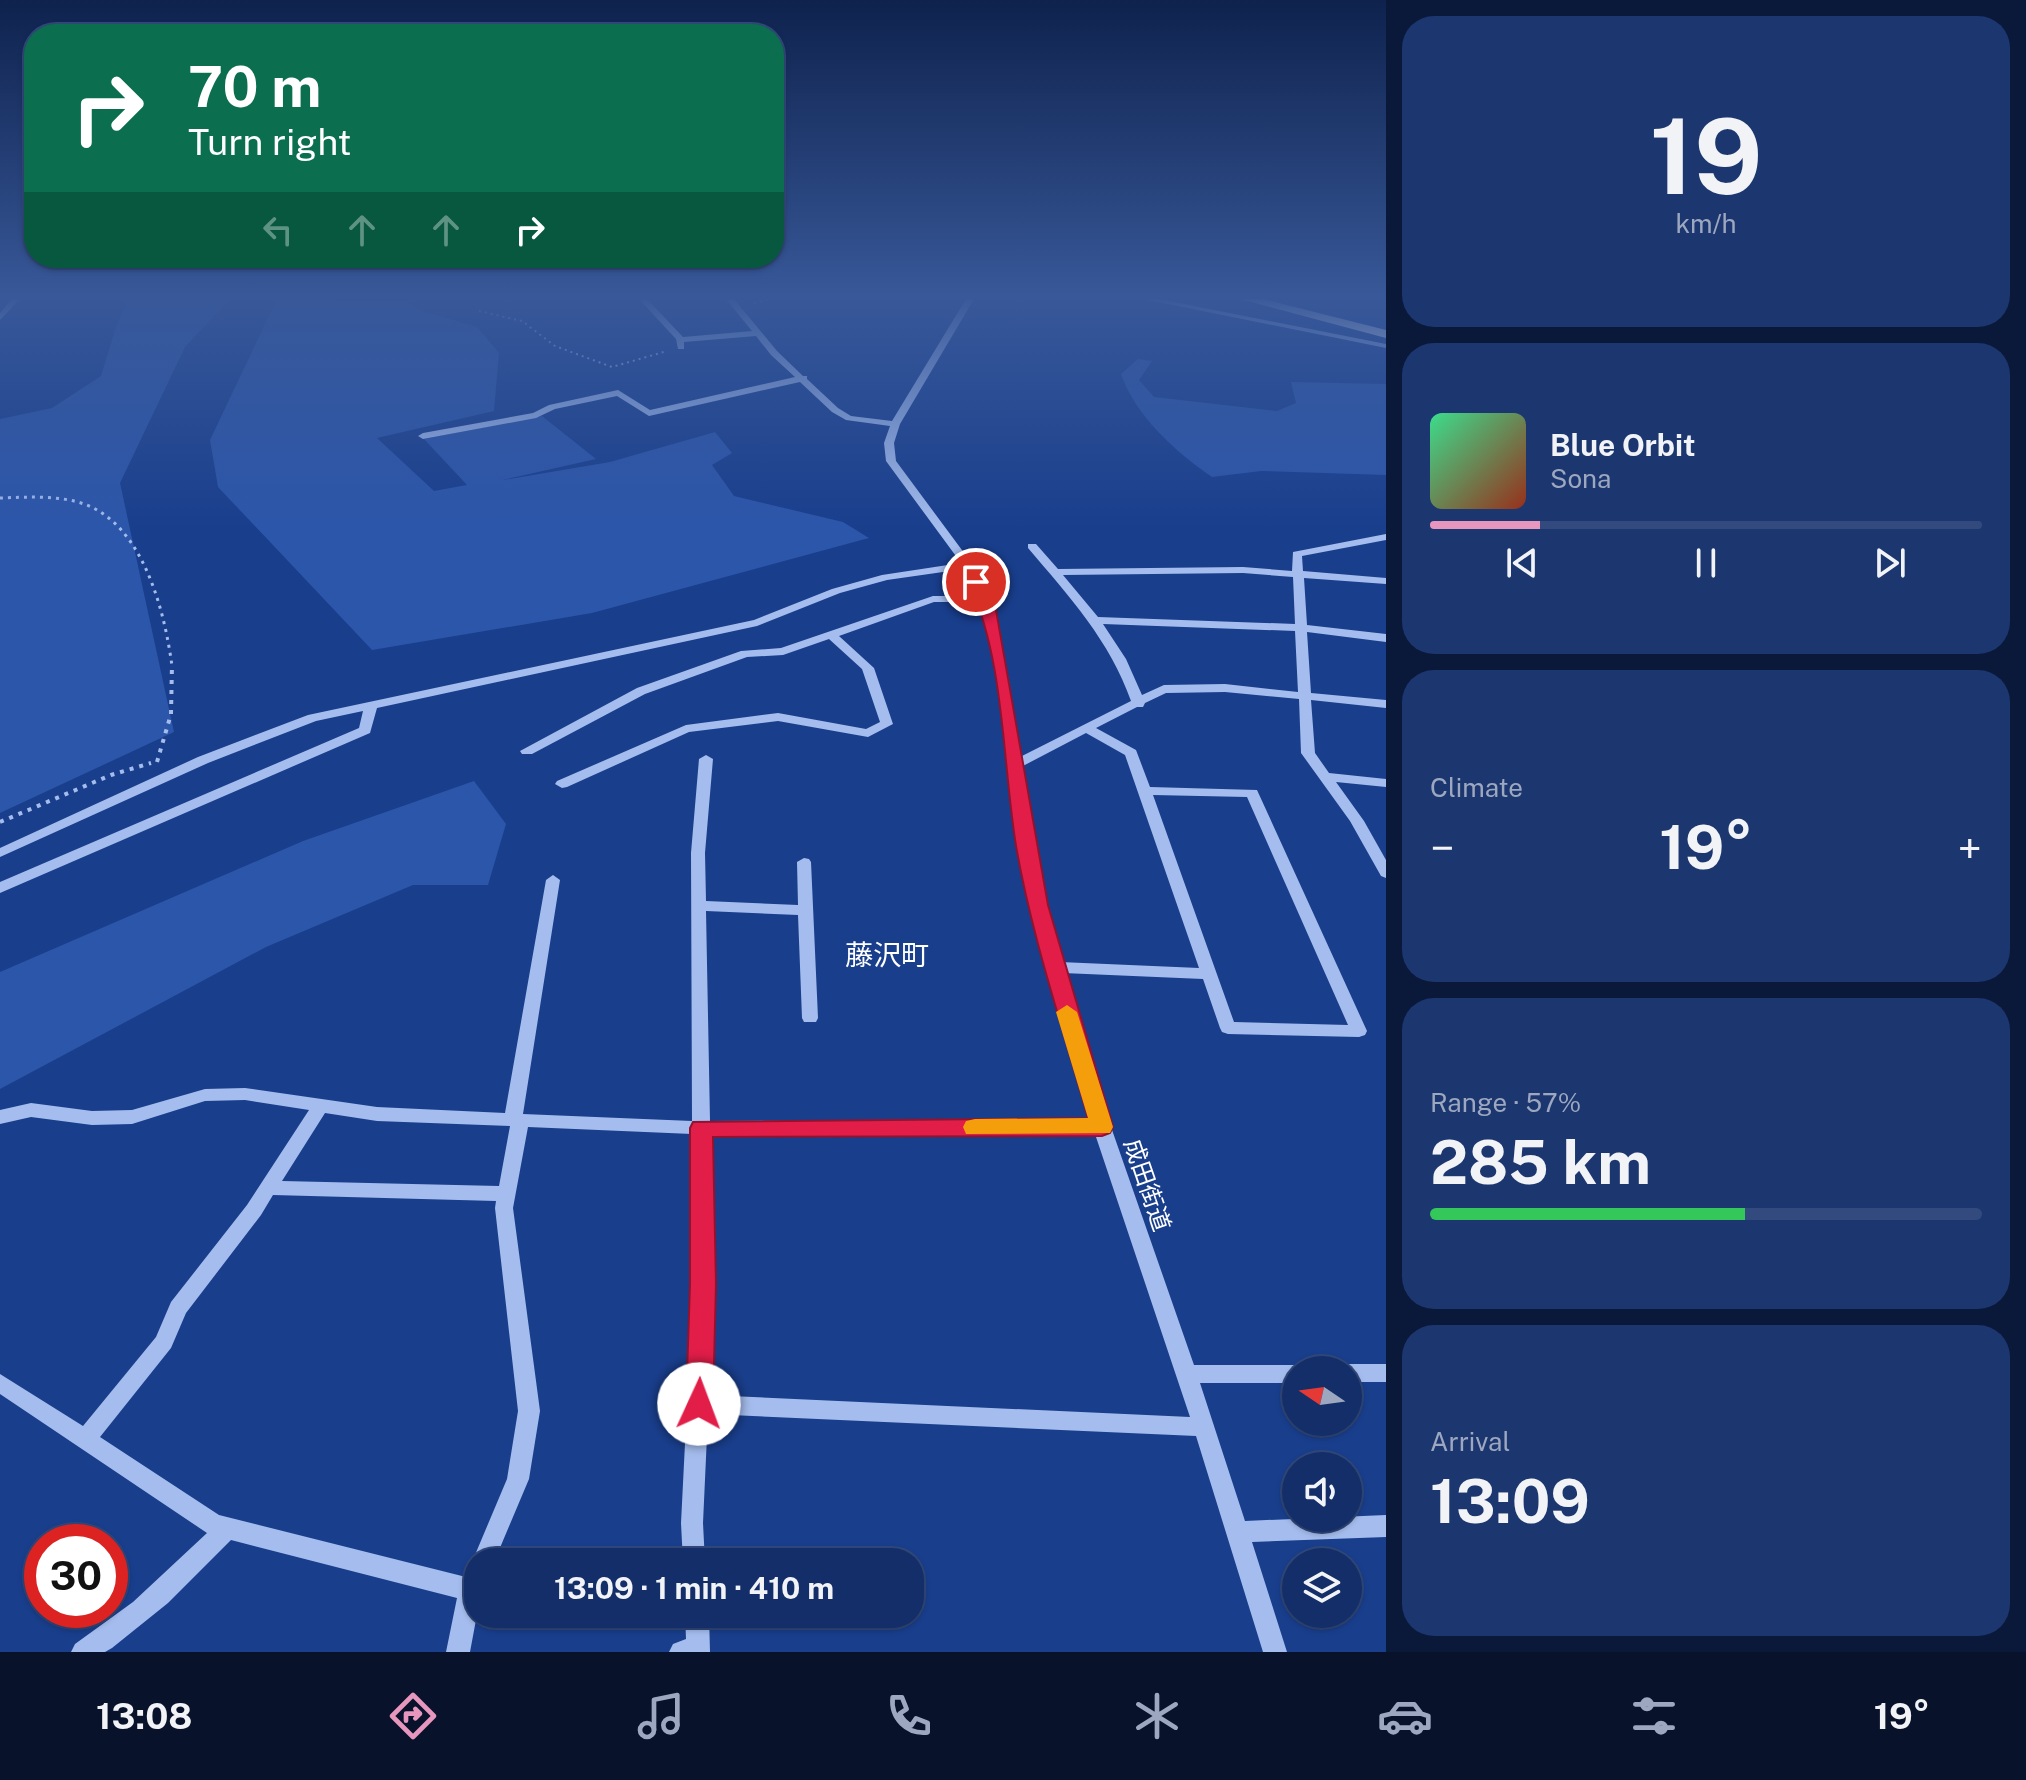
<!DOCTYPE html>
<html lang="en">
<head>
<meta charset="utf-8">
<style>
	body { margin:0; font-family:"Public Sans","Noto Sans JP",sans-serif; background:#1c366f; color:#f1f3f6; height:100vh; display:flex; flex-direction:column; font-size:30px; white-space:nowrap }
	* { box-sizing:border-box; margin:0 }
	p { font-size:26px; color:#9da8c0 }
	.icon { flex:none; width:44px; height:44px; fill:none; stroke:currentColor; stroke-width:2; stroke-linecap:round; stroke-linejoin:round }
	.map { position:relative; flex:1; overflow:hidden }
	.panel { display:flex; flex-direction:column; gap:16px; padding:16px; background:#0a193a; width:640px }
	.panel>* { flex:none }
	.banner { position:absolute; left:24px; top:24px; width:760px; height:244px; border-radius:32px; box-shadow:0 2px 6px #0004,0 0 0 2px #324a7d; background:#0b6e4f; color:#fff; overflow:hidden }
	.needle { width:52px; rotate:283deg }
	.tools { position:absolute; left:1282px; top:1356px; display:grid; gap:16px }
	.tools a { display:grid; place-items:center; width:80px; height:80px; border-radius:50%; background:#132e69; box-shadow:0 2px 6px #0004,0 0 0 2px #324a7d; font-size:40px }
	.speed { position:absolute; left:24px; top:1524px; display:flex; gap:16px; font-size:40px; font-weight:700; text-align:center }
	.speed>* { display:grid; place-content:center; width:104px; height:104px; border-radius:50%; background:#132e69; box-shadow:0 2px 6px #0004,0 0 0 2px #324a7d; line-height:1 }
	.speed .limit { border:12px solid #d22; background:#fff; color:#111 }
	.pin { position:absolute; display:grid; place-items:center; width:68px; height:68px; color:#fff; margin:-34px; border:4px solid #fff; border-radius:50%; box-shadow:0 2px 8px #0007 }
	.me { position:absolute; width:88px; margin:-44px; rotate:2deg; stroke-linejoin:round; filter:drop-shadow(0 0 6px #0008) }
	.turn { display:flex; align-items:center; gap:28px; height:168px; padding:0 32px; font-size:36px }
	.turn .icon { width:104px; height:104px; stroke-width:2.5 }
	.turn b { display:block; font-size:56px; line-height:68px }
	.lanes { display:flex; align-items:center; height:76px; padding:0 32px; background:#0003; justify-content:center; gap:40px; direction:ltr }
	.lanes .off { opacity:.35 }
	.big { font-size:60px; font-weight:700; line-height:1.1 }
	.panel .widget { flex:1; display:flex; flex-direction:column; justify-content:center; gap:12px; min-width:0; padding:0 28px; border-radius:32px; background:#1c366f }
	.panel .dial { align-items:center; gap:0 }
	.dial b { font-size:104px; line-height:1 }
	.song { display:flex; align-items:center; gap:24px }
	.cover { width:96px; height:96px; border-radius:12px; background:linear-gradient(135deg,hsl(150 70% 55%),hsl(10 70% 35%)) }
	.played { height:8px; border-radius:4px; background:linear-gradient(90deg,#e797bd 20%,#324a7d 20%) }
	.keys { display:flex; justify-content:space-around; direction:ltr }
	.heat { display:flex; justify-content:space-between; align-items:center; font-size:44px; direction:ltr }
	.charge { height:12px; border-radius:6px; background:linear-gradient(90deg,#34c759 57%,#324a7d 0) }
	.trip { position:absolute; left:464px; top:1548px; width:460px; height:80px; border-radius:32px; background:#132e69; box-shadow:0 2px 6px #0004,0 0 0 2px #324a7d; font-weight:700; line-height:80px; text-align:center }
	.tab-bar { display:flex; height:128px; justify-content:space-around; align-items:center; background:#08122a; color:#9da8c0 }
	.tab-bar .icon { width:56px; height:56px }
	.tab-bar .current { color:#e797bd }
	.tab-bar b { font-size:36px; color:#f1f3f6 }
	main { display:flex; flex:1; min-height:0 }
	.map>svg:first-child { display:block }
	.green { fill:#2c56aa }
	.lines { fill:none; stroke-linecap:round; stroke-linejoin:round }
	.path-far2 { stroke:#a5bdee; stroke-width:2; stroke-dasharray:2 4; stroke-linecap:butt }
	.path-far1 { stroke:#a5bdee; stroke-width:3; stroke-dasharray:3 5; stroke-linecap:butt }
	.path { stroke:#a5bdee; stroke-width:4; stroke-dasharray:4 6; stroke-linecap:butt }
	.minor { fill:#a5bdee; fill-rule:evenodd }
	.highway { fill:#fff; fill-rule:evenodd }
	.route { fill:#e11d48; stroke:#92132f; stroke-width:2 }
	.slow { fill:#f59e0b }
	.labels { text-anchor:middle; stroke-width:8; stroke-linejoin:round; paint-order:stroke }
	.street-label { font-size:24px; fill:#fff; stroke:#193e8c }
	.quarter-label { font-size:28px; fill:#fff; stroke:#193e8c }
</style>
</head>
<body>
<main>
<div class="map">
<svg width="1386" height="1652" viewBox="0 0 1386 1652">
	<rect width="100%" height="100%" fill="#193e8c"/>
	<g class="green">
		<polygon points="129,299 230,299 185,347 120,483 174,732 0,813 0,419 52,408 101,376 117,324"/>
		<polygon points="277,299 406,302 422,311 477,327 499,353 494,411 377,438 434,491 467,485 424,439 542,416 596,459 503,480 610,462 715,432 732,453 712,465 734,496 843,522 869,538 592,613 372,650 218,487 210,440"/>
		<path d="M1138 359 1152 361 1139 380 1154 397 1277 411 1296 403 1291 382 1386 384V475L1261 471 1212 477C1176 452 1136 417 1121 374Z"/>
		<polygon points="474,781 506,824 488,885 413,885 266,947 0,1089 0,972 303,841"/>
	</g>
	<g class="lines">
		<g class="path-far2">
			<polyline points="754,303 771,299"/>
			<polyline points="479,311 522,321 555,346 612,367 667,351"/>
		</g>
		<path class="path-far1" d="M0 498C30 497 70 494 97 510 146 538 165 614 172 666"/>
		<g class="path">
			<polyline points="157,762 171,714 172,664"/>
			<polyline points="0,822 111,775 151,763"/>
		</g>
		<g class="minor">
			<polygon points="12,299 20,299 0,320 0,313"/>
			<path d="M639 299H647L683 337 752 331 726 299H734L777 351 803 376H807V379L838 408 851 416 892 421 966 299H974L900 424 894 443 896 461 973 565 995 610 1009 681 1020 757 1131 701C1110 641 1069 596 1028 548V544H1036L1058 569 1243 567 1292 571 1293 552 1386 534V540L1302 556 1303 571 1386 578V584L1304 578 1307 625 1386 634V642L1307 632 1311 693 1386 700V708L1311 700 1315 753 1329 773 1386 779V787L1336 782 1364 821 1386 860V878L1381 876 1350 821 1301 753 1299 699 1225 692 1166 693 1145 703 1143 707H1137L1096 728 1136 750 1150 787 1257 790 1367 1031 1365 1035 1359 1037 1228 1034 1222 1032 1220 1028 1203 979 1063 973 1111 1127 1194 1365H1296L1304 1370H1296V1383H1200L1245 1521 1386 1515V1537L1252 1542 1287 1652H1263L1196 1436 708 1414 703 1523 705 1562H683L681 1523 693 1284 692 1134 528 1127 513 1208 540 1411 529 1479 494 1562H478V1609L470 1652H446L457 1598 231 1540 168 1603 112 1648 105 1652H71L75 1644 133 1602 207 1533 0 1394V1374L83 1426 156 1337 171 1302 247 1205 309 1110 245 1100 205 1101 132 1124 92 1125 31 1117 0 1124V1110L31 1103 92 1111 132 1110 205 1089 245 1088 377 1107 505 1113 546 880 553 875 560 880 523 1114 692 1121 691 853 699 759 706 755 713 759 705 853 706 901 798 905 797 862 804 858 809 859 811 862 818 1018 816 1022H804L802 1018 798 915 706 911 710 1121 1091 1120 1045 967 1018 845 997 681 983 610 980 602H934L839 636 874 668 893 724 868 737 778 721 689 732 567 787 562 788 555 784 557 781 686 725 778 713 866 729 880 722 862 669 829 639 783 655 747 657 645 694 532 754H522L520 751 637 688 741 651 781 648 933 596H977L964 569 887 580 840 593 757 626 377 708 370 733 0 893V882L359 728 363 711 316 721 208 763 0 857V848L198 757 308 715 754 620 832 589 882 575 961 563 886 461 884 443 890 426 846 420 832 412 800 382 649 416 617 396 555 409 536 418 423 439 418 436 423 433 533 413 549 405 618 390 650 410 795 377 771 355 756 336 684 342V349H678L676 339ZM1243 573 1293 577 1295 624 1098 617 1063 575ZM1103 624 1295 631 1298 692 1225 684 1164 685 1142 695 1126 659ZM1086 733 1125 755 1199 968 1060 962 1032 845 1021 767ZM1153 795 1247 797 1348 1025 1234 1022ZM325 1113 377 1121 510 1126 499 1186 282 1181ZM1095 1134 1190 1417 708 1395 713 1284 710 1135ZM273 1195 496 1201 495 1208 518 1411 507 1479 472 1562 473 1566 470 1567 466 1577 219 1515 100 1437 171 1348 186 1313 261 1215Z"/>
			<polygon points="1143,299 1159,299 1386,344 1386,348"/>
			<polygon points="1348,1364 1386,1364 1386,1382 1348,1382 1348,1370 1339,1370 1341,1367"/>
			<polygon points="685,1614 709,1614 710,1652 669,1652 673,1644 686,1639"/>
		</g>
		<polygon class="highway" points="1240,299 1263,299 1386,330 1386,338"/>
	</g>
	<linearGradient id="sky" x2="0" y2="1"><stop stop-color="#0e224d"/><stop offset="0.56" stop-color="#385899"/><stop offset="1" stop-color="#385899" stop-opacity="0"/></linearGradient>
	<rect width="1386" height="530" fill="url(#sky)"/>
	<path class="route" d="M971 579H981L996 610 1048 905 1113 1127 1110 1133 1102 1136 713 1137 716 1284 713 1404 709 1413 699 1417 690 1413 686 1404 690 1284V1128L693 1122 1088 1118C1063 1028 1032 938 1016 846 1002 759 1005 663 969 582Z"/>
	<polygon class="slow" points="1067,1005 1077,1012 1113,1127 1110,1133 966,1134 963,1127 966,1121 975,1119 1088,1118 1056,1012"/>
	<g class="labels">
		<g class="street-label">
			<text transform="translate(1147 1185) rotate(71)" y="8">成田街道</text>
		</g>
		<g class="quarter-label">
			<text x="887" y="965">藤沢町</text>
		</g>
	</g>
</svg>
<div class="tools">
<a><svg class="needle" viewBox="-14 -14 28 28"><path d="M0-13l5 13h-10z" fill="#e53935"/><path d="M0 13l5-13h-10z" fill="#9da8c0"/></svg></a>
<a><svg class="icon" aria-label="sound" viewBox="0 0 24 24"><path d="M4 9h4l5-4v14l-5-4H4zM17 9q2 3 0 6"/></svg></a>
<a><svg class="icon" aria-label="layers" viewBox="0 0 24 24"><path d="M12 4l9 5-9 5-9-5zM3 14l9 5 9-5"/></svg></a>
</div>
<div class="speed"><div class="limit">30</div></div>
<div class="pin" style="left:976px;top:582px;background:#d93025"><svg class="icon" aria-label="arrive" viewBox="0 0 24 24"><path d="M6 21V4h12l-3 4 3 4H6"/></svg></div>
<svg class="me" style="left:699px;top:1404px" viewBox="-20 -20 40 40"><circle r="19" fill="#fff"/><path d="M0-13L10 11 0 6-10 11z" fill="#e11d48"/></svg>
<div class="trip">13:09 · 1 min · 410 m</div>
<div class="banner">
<div class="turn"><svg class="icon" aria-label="right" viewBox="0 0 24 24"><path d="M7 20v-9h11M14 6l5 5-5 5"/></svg><div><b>70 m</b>Turn right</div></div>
<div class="lanes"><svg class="icon off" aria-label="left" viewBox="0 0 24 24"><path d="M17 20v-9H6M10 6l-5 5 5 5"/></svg><svg class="icon off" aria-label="ahead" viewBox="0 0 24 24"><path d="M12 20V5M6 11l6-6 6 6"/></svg><svg class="icon off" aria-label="ahead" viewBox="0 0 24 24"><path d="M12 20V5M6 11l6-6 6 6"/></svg><svg class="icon" aria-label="right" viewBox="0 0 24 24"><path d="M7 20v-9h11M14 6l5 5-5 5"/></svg></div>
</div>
</div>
<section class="panel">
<div class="widget dial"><b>19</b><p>km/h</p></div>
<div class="widget">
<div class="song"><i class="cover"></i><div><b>Blue Orbit</b><p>Sona</p></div></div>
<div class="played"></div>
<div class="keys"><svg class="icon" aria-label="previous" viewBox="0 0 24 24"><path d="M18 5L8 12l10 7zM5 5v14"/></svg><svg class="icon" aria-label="pause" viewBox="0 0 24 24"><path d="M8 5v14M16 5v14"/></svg><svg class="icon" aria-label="next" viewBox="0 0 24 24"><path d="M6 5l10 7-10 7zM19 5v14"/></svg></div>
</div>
<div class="widget"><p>Climate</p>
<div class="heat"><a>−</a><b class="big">19°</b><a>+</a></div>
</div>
<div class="widget"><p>Range · 57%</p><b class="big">285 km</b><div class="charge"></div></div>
<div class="widget"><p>Arrival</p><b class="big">13:09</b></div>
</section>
</main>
<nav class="tab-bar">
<b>13:08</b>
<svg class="icon current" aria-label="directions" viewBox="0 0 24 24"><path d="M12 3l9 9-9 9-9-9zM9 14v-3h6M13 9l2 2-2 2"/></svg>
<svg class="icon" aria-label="music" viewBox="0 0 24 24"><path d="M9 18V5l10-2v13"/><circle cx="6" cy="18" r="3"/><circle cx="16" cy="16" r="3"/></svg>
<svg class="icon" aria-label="phone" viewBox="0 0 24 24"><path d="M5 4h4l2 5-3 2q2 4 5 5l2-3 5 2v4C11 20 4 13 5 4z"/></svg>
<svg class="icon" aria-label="climate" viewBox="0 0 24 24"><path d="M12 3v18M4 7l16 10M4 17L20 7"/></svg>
<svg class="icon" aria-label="car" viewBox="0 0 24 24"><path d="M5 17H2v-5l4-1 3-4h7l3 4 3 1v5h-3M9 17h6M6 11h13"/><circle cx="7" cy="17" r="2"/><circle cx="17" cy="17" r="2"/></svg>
<svg class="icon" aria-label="filters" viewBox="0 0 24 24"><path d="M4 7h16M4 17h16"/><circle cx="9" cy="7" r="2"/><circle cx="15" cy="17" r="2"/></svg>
<b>19°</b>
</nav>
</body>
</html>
